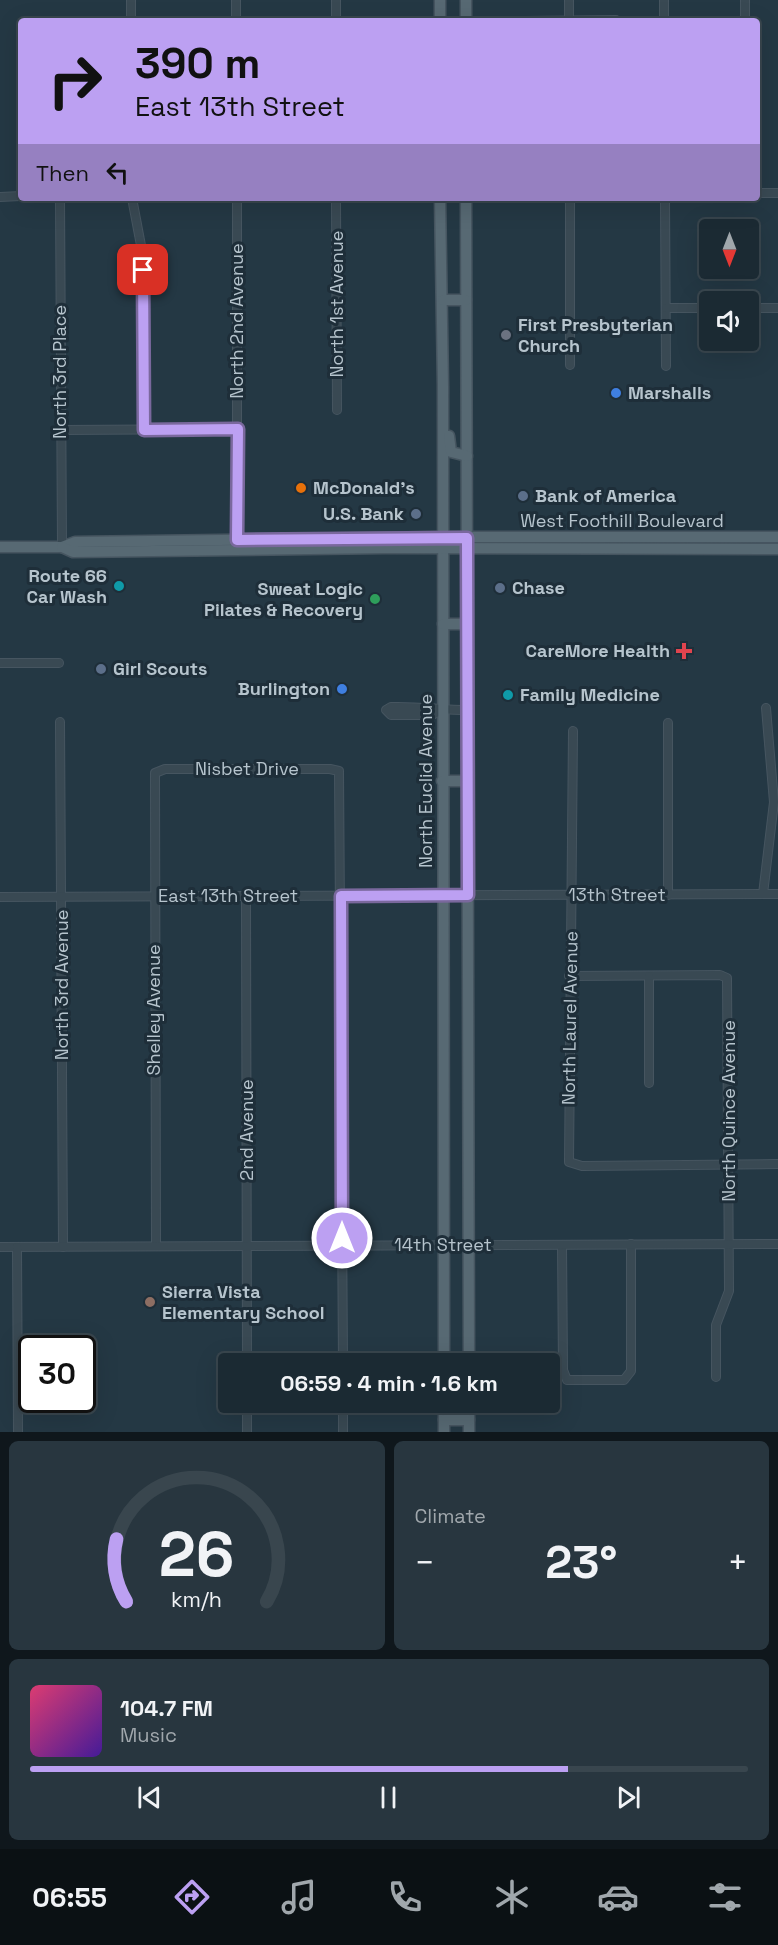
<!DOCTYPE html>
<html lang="en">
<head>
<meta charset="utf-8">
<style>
	body { margin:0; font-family:"Space Grotesk",sans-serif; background:#28363f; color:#f1f3f6; height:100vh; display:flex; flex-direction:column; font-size:22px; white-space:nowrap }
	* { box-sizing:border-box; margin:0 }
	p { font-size:20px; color:#a0a7ac }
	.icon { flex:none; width:33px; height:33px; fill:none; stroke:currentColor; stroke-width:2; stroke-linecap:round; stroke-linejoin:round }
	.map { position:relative; height:1432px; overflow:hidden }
	.side { display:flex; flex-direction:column; gap:9px; padding:9px; background:#0f171c; flex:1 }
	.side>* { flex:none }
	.banner { position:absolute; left:18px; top:18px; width:742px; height:183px; border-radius:6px; box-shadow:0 6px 24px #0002,0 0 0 2px #39464e; background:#bca0f2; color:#111; overflow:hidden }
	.needle { width:39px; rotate:180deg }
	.tools { position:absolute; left:699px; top:219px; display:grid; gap:12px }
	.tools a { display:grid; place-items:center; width:60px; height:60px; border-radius:6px; background:#1b2a33; box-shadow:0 6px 24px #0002,0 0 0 2px #39464e; font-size:30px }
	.speed { position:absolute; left:18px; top:1335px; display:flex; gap:12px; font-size:30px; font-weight:700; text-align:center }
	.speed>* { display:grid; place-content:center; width:78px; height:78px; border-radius:50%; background:#1b2a33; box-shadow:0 6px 24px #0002,0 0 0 2px #39464e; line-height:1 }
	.speed .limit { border:3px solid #111; border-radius:9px; background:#fff; color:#111 }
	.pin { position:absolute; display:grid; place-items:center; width:51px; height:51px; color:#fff; margin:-26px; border-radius:12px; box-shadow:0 3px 9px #0006 }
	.me { position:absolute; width:66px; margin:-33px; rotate:0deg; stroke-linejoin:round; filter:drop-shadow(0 0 4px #0008) }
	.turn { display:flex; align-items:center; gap:21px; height:126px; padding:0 18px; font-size:27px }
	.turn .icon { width:78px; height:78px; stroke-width:2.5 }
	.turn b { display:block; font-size:42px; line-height:51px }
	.then { display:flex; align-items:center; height:57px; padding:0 18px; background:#0003; gap:12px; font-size:22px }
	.big { font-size:45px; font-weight:700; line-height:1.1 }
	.side .widget { flex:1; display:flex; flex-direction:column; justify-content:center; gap:9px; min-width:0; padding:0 21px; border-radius:9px; background:#28363f }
	.side .dial { align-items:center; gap:0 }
	.dial svg { height:156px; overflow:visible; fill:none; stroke:#39464e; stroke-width:7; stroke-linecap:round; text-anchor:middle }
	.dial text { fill:#f1f3f6; stroke:none }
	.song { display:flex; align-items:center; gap:18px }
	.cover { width:72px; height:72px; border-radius:9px; background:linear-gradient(135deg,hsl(340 70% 55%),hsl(260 70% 35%)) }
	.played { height:6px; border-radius:3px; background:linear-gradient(90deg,#bca0f2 75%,#39464e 75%) }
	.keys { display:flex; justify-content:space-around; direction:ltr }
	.heat { display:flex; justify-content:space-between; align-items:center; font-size:33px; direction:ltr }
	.side .tiles { flex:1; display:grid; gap:9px; grid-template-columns:1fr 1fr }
	.widget:last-child { grid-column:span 2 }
	.trip { position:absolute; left:218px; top:1353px; width:342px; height:60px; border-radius:6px; background:#1b2a33; box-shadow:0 6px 24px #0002,0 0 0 2px #39464e; font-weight:700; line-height:60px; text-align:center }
	.menu { display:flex; height:96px; justify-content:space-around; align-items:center; background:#0b1114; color:#a0a7ac }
	.menu .icon { width:42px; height:42px }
	.menu .on { color:#bca0f2 }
	.menu b { font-size:27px; color:#f1f3f6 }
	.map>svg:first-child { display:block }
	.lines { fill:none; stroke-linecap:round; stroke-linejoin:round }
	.minor-casing { stroke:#465560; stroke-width:10 }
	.major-casing { stroke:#465560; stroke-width:13 }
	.minor { stroke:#394953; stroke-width:8 }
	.major { stroke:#576973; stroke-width:10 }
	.route-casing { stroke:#7a689d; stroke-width:15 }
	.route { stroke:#bca0f2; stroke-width:10 }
	.worship-dot { fill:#6b7280; stroke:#1e2e39; stroke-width:2 }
	.shop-dot { fill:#3f7fe0; stroke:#1e2e39; stroke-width:2 }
	.food-dot { fill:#e8710a; stroke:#1e2e39; stroke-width:2 }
	.service-dot { fill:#5c6f8a; stroke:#1e2e39; stroke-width:2 }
	.culture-dot { fill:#0f9aa8; stroke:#1e2e39; stroke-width:2 }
	.leisure-dot { fill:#2e9e5b; stroke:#1e2e39; stroke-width:2 }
	.health-dot { fill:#e0444e; stroke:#1e2e39; stroke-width:2 }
	.education-dot { fill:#8d6e63; stroke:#1e2e39; stroke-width:2 }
	.labels { text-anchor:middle; stroke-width:6; stroke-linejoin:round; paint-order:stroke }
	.street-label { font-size:18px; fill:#b6c4cd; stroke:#1e2e39 }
	.poi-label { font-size:18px; font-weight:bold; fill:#b6c4cd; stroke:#1e2e39; text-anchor:start }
</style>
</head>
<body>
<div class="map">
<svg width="778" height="1432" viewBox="0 0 778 1432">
	<rect width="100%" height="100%" fill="#243844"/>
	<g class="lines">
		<g class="minor-casing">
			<g id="minor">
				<polyline points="131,0 131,21"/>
				<polyline points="236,0 236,21"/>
				<polyline points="336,0 336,21"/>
				<polyline points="569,0 569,21"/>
				<polyline points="664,0 664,21"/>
				<polyline points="745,0 745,21"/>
				<polyline points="524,21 616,20"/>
				<polyline points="758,193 778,193"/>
				<polyline points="0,197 21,196"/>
				<polyline points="60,198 62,547"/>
				<polyline points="132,198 143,256 144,430"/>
				<polyline points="237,198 237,546"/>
				<polyline points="336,198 337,410"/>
				<polyline points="570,198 570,365"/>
				<polyline points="665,198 666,366"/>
				<polyline points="666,308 710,308"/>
				<polyline points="748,308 778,308"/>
				<polyline points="60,430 238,429"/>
				<polyline points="0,663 59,663"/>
				<path d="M442 710 432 715H391L386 710 391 707C418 706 442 710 468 710"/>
				<polyline points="60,722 63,1247"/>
				<polyline points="668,723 668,895"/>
				<polyline points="573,731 569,1162 582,1166 778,1164"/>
				<polyline points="763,894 774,802 766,708"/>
				<polyline points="246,896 247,1364"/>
				<polyline points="0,897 778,894"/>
				<polyline points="569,976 720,975 727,978 729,1291 716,1325 716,1377"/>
				<polyline points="649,976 649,1083"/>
				<polyline points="562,1245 563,1370 567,1380 624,1380 631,1371 631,1244"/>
				<polyline points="156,1246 155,773 165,769 330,769 339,771 343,1364"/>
				<polyline points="0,1247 778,1244"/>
				<polyline points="17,1247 18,1432"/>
				<polyline points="247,1402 247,1432"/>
				<polyline points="343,1402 343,1432"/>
			</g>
		</g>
		<g class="major-casing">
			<g id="major">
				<polyline points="440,0 440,21"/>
				<polyline points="466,0 466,21"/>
				<polyline points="440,198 443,386 444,1364"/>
				<polyline points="466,198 469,1364"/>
				<polyline points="443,300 466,300"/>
				<polyline points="449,436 451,452 467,456"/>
				<polyline points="0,547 62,547 75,542 443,537 778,537"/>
				<polyline points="62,547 73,552 384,548 778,549"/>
				<polyline points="443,624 466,624"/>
				<polyline points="442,781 468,781"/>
				<polyline points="444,1402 444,1432"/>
				<polyline points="469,1402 469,1432"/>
				<polyline points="444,1420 469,1420"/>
			</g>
		</g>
		<use href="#minor" class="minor"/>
		<use href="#major" class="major"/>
	</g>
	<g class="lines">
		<g class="route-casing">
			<polyline id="route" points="143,270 144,430 238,429 237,540 467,538 468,895 341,896 342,1238"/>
		</g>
		<use href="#route" class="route"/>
	</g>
	<circle class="worship-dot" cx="506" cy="335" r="6"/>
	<g class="shop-dot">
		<circle cx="616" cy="393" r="6"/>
		<circle cx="342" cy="689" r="6"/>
	</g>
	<circle class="food-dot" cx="301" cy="488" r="6"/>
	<g class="service-dot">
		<circle cx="523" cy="496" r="6"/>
		<circle cx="416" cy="514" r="6"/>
		<circle cx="500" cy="588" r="6"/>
		<circle cx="101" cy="669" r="6"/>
	</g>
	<g class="culture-dot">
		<circle cx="119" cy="586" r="6"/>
		<circle cx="508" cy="695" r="6"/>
	</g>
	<circle class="leisure-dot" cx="375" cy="599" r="6"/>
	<path class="health-dot" d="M681 642h6v6h6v6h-6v6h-6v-6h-6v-6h6z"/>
	<circle class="education-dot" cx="150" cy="1302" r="6"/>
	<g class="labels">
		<g class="street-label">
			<text transform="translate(337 304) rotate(-90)" y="6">North 1st Avenue</text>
			<text transform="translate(237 321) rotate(-90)" y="6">North 2nd Avenue</text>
			<text transform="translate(60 372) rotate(-90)" y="6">North 3rd Place</text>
			<text x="622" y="527">West Foothill Boulevard</text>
			<text x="247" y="775">Nisbet Drive</text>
			<text transform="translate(426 781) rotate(-90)" y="6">North Euclid Avenue</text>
			<text x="617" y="901">13th Street</text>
			<text x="228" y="902">East 13th Street</text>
			<text transform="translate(62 985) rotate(-90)" y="6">North 3rd Avenue</text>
			<text transform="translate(154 1010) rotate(-90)" y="6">Shelley Avenue</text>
			<text transform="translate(570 1018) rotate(-89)" y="6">North Laurel Avenue</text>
			<text transform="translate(729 1111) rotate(-90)" y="6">North Quince Avenue</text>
			<text transform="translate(247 1130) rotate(-90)" y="6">2nd Avenue</text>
			<text x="443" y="1251">14th Street</text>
		</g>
		<g class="poi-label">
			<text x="518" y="331">First Presbyterian<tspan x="518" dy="21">Church</tspan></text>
			<text x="628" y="399">Marshalls</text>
			<text x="313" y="494">McDonald's</text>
			<text x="535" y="502">Bank of America</text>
			<text x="404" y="520" text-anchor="end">U.S. Bank</text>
			<text x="107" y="582" text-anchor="end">Route 66<tspan x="107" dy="21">Car Wash</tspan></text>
			<text x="512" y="594">Chase</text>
			<text x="363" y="595" text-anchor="end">Sweat Logic<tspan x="363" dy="21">Pilates &amp; Recovery</tspan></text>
			<text x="670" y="657" text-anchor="end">CareMore Health</text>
			<text x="113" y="675">Girl Scouts</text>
			<text x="330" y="695" text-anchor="end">Burlington</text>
			<text x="520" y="701">Family Medicine</text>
			<text x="162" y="1298">Sierra Vista<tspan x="162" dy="21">Elementary School</tspan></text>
		</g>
	</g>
</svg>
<div class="tools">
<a><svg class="needle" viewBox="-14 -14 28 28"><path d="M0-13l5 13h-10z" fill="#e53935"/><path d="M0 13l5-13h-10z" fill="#a0a7ac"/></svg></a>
<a><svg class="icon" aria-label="sound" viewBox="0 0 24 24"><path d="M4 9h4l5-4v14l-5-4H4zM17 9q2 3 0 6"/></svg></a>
</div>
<div class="speed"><div class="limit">30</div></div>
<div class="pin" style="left:143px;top:270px;background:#d93025"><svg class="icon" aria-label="arrive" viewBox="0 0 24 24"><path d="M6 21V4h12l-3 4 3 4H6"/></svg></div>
<svg class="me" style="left:342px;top:1238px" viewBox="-20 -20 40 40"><circle r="17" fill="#bca0f2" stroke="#fff" stroke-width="3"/><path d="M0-11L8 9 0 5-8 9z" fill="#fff"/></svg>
<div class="trip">06:59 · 4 min · 1.6 km</div>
<div class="banner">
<div class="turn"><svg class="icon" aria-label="right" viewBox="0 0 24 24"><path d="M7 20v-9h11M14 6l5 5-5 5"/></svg><div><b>390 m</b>East 13th Street</div></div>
<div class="then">Then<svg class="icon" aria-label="left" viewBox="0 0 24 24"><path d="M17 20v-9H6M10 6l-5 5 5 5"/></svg></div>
</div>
</div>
<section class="side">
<div class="tiles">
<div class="widget dial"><svg viewBox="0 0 100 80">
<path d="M14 69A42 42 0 1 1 86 69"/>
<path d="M14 69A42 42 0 0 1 9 37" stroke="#bca0f2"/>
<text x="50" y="56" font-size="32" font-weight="700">26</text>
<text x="50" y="72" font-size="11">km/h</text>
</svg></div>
<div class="widget"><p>Climate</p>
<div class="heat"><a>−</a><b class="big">23°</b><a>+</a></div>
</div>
<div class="widget">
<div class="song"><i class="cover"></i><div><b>104.7 FM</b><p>Music</p></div></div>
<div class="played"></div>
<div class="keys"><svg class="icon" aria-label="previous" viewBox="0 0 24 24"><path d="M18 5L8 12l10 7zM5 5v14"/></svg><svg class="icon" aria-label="pause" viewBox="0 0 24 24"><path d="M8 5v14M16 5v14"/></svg><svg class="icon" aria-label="next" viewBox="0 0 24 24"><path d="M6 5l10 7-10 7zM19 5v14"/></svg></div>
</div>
</div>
</section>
<nav class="menu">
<b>06:55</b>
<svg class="icon on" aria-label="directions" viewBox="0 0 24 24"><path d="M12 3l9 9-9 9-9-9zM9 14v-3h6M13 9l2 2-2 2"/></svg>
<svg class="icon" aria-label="music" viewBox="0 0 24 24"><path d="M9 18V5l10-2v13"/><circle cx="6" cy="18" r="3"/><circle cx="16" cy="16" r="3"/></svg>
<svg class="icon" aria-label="phone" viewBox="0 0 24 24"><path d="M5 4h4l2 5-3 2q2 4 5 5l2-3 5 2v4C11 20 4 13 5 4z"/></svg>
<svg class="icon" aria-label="climate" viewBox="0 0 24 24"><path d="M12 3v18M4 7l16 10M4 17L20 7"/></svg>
<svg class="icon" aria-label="car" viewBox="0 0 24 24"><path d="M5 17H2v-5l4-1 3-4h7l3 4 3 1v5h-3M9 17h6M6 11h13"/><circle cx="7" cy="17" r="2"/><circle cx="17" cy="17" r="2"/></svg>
<svg class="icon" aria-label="filters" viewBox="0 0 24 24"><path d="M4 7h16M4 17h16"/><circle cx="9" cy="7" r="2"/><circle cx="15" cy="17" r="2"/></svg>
</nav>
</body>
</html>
